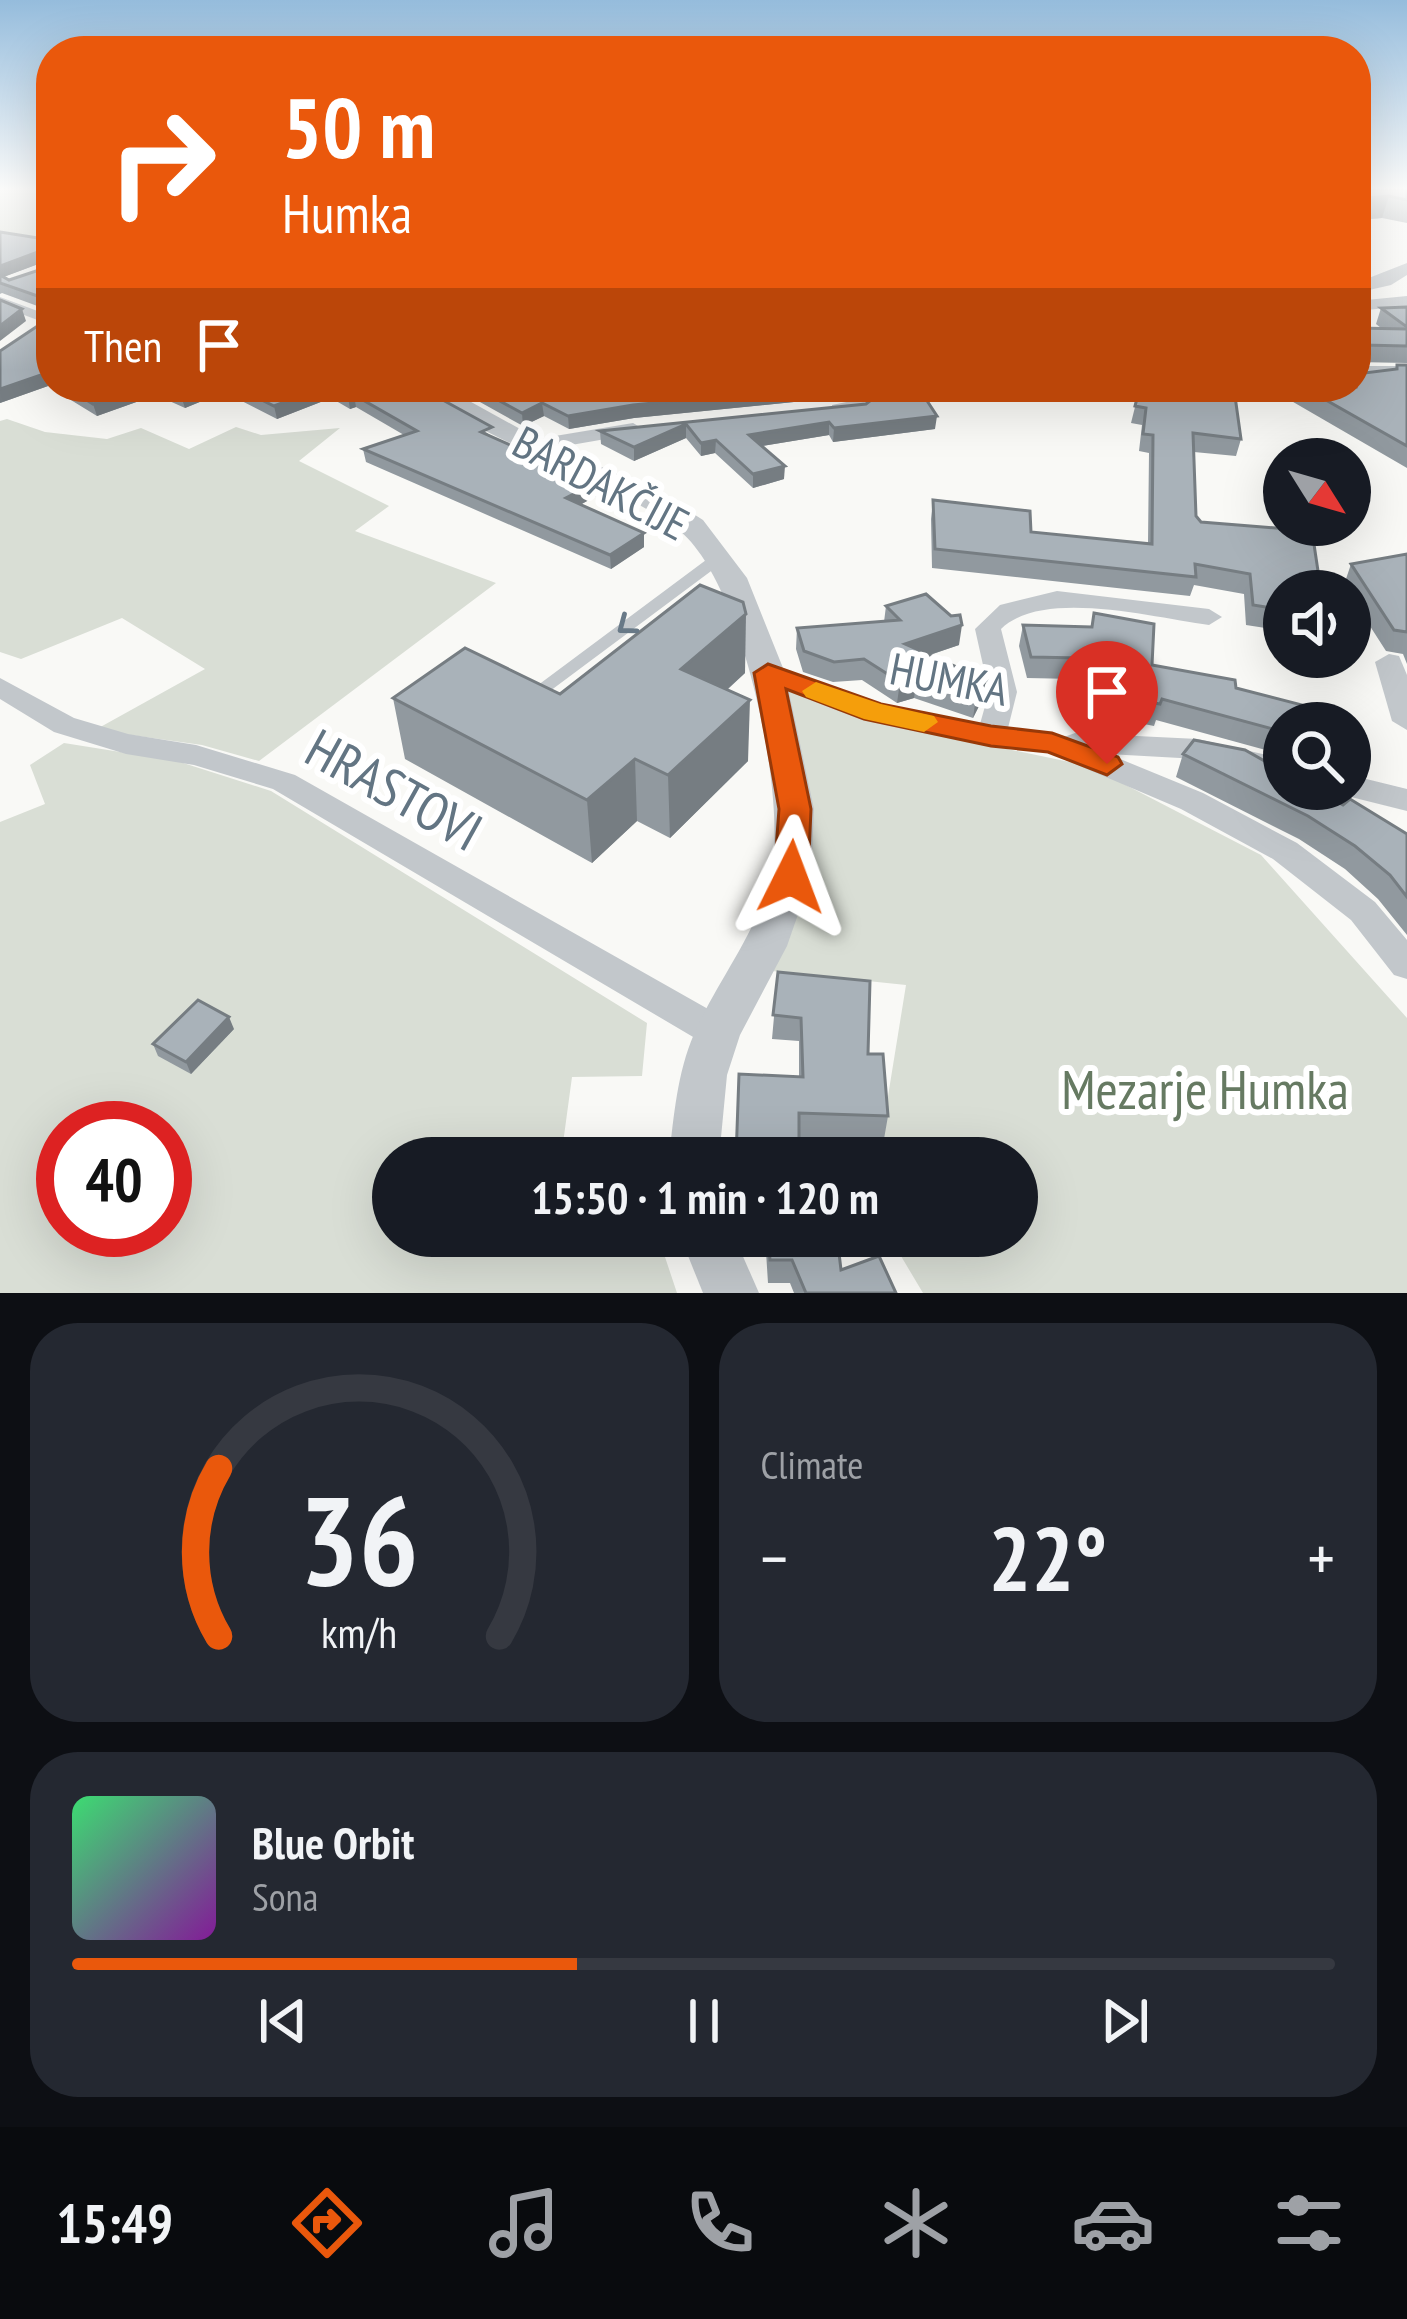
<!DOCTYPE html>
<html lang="en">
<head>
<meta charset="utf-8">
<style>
	body { margin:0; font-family:"PT Sans Narrow",sans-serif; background:#242831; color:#f1f3f6; height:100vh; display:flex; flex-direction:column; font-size:45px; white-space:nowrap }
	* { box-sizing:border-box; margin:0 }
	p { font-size:39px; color:#9ea1a6 }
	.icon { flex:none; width:66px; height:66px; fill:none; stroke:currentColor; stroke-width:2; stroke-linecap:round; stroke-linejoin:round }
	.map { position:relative; height:1293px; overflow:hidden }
	.side { display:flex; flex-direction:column; gap:30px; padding:30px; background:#0d0f14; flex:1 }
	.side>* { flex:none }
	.guide { position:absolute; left:36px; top:36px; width:1335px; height:366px; border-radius:48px; box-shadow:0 12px 48px #0002; background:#ea580c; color:#fff; overflow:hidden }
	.needle { width:78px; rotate:127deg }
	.tools { position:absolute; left:1263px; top:438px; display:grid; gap:24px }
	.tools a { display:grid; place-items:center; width:108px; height:108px; border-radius:50%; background:#171b24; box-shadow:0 12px 48px #0002; font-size:60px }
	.speed { position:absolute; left:36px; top:1101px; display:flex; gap:24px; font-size:60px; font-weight:700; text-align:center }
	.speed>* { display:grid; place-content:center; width:156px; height:156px; border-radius:50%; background:#171b24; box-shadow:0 12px 48px #0002; line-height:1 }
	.speed .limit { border:18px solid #d22; background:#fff; color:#111 }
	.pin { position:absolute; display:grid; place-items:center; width:102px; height:102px; color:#fff; margin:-123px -51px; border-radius:50% 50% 50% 0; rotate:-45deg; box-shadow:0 0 12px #0007 }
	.pin .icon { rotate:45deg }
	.me { position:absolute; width:132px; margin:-66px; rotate:3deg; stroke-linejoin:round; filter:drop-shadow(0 0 9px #0008) }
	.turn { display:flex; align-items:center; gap:42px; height:252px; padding:0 48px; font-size:54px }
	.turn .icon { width:156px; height:156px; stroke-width:2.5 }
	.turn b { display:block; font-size:84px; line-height:102px }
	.then { display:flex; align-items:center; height:114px; padding:0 48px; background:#0003; gap:24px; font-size:45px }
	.big { font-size:90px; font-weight:700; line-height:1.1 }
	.side .card { flex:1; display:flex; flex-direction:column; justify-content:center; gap:18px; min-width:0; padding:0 42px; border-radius:48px; background:#242831 }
	.side .dial { align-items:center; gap:0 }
	.dial svg { height:312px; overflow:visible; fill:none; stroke:#363941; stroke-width:7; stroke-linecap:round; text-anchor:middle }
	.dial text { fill:#f1f3f6; stroke:none }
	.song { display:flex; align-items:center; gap:36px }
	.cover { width:144px; height:144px; border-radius:18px; background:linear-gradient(135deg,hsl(140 70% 55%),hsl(290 70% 35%)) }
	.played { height:12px; border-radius:6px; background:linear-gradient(90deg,#ea580c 40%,#363941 40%) }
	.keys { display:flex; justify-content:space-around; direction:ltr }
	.heat { display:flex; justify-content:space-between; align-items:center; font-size:66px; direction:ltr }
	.side .tiles { flex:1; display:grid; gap:30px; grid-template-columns:1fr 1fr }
	.card:last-child { grid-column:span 2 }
	.trip { position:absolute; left:372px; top:1137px; width:666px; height:120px; border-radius:60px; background:#171b24; box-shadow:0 12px 48px #0002; font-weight:700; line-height:120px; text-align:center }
	.tabs { display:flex; height:192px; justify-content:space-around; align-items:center; background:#090b0e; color:#9ea1a6 }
	.tabs .icon { width:84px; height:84px }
	.tabs .active { color:#ea580c }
	.tabs b { font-size:54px; color:#f1f3f6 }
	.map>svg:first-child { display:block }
	.green { fill:#d9ded5; fill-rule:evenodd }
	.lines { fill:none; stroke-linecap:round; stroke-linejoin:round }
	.service { stroke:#c2c7cb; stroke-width:12 }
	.pedestrian { fill:#c2c7cb; fill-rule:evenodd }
	.minor { fill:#c2c7cb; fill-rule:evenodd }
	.tertiary { fill:#c2c7cb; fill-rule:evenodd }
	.wall { fill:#91999f }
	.shaded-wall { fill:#767d82 }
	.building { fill:#a9b2b9; stroke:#767d82; stroke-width:3 }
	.oneway { stroke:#687987 }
	.route { fill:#ea580c; stroke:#983908; stroke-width:3 }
	.slow { fill:#f59e0b }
	.labels { text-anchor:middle; stroke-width:12; stroke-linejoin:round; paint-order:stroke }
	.street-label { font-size:45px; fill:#637583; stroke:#fff }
	.near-street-label { font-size:54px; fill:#637583; stroke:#fff }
	.near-park-label { font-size:54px; fill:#667a62; stroke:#fff }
</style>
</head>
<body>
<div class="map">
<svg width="1407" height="1293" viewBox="0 0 1407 1293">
	<rect width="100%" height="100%" fill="#f9f9f6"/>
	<g class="green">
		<polygon points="0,189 47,190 51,195 51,255 0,256"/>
		<polygon points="7,419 45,432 107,439 141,428 189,449 236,427 261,435 340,428 299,461 389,506 355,531 496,583 259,761 202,745 95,730 205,669 122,618 21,659 0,652 0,421"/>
		<path d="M788 687 935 734 1089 766 1261 855 1407 1018V1293H923L889 1236H1017V1158H878L906 985 772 971C831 858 811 805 788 687Z"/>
		<path d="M64 743 177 761 271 791 647 1023 642 1076 572 1077 561 1158H393V1236H658L677 1293H0V822L45 804 30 765ZM63 1128H165V1230H63Z"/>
	</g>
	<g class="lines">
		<polyline class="service" points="532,697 720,557"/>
		<polygon class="pedestrian" points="0,297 51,316 51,325 0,306"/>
		<g class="minor">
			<polygon points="1407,263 1407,275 1391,285 1356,293 1356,283"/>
			<polygon points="1407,296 1407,306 1356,311 1356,301"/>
			<rect x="1356" y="366" width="51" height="12"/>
			<polygon points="853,387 873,387 882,398 876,408 832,413 832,405 861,399"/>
			<polygon points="633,423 643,429 640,433 531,452 520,446 531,440"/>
			<path d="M1057 591 1209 609 1222 617 1209 625C1154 618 1043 588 1001 629L1017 692 1008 728 1064 737 1075 733 1198 739 1284 759V779L1198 759 1108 754 1203 793 1297 843 1375 902 1407 940V979L1394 975 1351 920 1273 859 1181 809 1047 752 991 746 875 721 758 679 754 673 768 664 881 704 980 724 989 692 975 629 1000 605Z"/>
			<polygon points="1389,654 1399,656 1407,675 1407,730 1392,721 1375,662"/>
			<polygon points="0,678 74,718 128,734 196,745 295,775 731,1022 737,1033 731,1044 718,1049 705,1044 273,789 194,765 126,754 54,732 0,699"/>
			<polygon points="1350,775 1407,789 1407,811 1339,794 1336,789 1350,789"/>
		</g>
		<g class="tertiary">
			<path d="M414 387H444L540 440 659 492 703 520 747 578 785 673 814 809 811 877 787 946 740 1035 727 1075 719 1158H669C674 1115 677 1074 694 1034 717 981 755 936 770 879 790 804 742 575 677 529 614 483 535 459 467 421 450 411 427 402 414 387Z"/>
			<polygon points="680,1236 734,1236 759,1293 703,1293"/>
		</g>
	</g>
	<g class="wall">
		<polygon points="1356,189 1407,189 1407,223 1382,218 1356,220"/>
		<polygon points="0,232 38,238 51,234 51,261 49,260 3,277 9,280 51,266 51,311 2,293 0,294"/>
		<polygon points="1407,307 1407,363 1356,362 1356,328 1381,328 1376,324 1381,308"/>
		<polygon points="51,317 51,387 419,387 493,437 595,483 596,496 580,505 644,547 611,569 366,462 363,449 404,435 356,407 350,409 331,398 277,419 224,392 185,408 156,395 97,416 48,386 0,403 0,351"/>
		<polygon points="1397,365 1407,365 1407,468 1288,399 1292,387 1356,387 1395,369"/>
		<polygon points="453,387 834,387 833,398 634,418 569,429 544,416 523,426"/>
		<polygon points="1140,387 1241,439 1236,456 1194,452 1196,516 1201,522 1284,591 1284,631 1246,625 1244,594 1194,585 1190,596 932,568 931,519 933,500 1031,532 1148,543 1149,453 1139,451 1142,425 1131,423"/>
		<polygon points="866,404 935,429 833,442 829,435 762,446 784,479 753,488 715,453 701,456 686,438 634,461 601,444 600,431"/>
		<polygon points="1407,554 1407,664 1403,654 1386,651 1350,595 1350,591 1348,591 1344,585 1351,564"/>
		<polygon points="886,606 959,645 930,655 986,680 982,700 973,718 914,698 897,703 862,680 833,682 803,672 796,649 797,628 884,622"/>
		<polygon points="1094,613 1152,665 1236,688 1284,723 1284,755 1156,720 1154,726 1134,722 1132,731 1068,723 1075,679 1027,678 1019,646 1023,625 1091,627"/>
		<polygon points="745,673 727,690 748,761 670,838 637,821 592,863 405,759 393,698 560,694"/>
		<polygon points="1183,754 1343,805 1407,834 1407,935 1378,899 1345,869 1299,839 1176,777"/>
		<polygon points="778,972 868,1054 888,1116 884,1139 799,1137 799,1041 772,1039"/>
		<polygon points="234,1029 191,1074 158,1056 153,1044"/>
		<polygon points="765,1236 837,1236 841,1270 896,1293 794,1293 790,1283 768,1283"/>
	</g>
	<g class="shaded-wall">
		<polygon points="1389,196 1382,218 1356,220 1358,199"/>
		<polygon points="46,249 49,260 1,278 0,281 0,266"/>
		<polygon points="22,309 26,321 0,341 0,326"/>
		<polygon points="44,374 48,386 0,403 0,389"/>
		<polygon points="140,387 154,387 156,395 97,416 93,404"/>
		<polygon points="203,387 223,387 224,392 185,408 181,396"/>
		<polygon points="325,387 329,387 331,398 277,419 274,406"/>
		<polygon points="819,387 834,387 833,398 634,418 569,429 568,416 633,405"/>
		<polygon points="354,395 356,407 350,409 348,397"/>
		<polygon points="542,403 544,416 523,426 522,413"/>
		<polygon points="937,416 935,429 833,442 834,428"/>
		<polygon points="829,422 829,435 749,448 749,435"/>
		<polygon points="686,424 686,438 634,461 634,447"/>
		<polygon points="716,440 715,453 701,456 701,443"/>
		<polygon points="785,466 784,479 753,488 753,474"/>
		<polygon points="595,483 596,496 567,512 566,498"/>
		<polygon points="644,533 644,547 611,569 610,555"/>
		<polygon points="746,614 745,673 682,730 681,669"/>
		<polygon points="962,625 959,645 902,664 905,644"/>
		<polygon points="917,677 914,698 897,703 900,682"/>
		<polygon points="986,680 982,700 973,718 976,697"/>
		<polygon points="750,700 748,761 670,838 668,775"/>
		<polygon points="635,759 637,821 592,863 587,800"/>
		<polygon points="229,1017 234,1029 191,1074 186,1062"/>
	</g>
	<g class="building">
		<polygon points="1356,189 1407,189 1407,200 1389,196 1358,199 1356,199"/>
		<polygon points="0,232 38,238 51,234 51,253 46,249 0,266"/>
		<polygon points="51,266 51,312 49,300 0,283 0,275 9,280"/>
		<polygon points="0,300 22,309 0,326"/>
		<polygon points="1407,307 1407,327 1381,308"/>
		<polygon points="51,317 51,378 44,374 0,389 0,351"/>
		<polygon points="1356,328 1407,329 1407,346 1362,345 1356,353"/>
		<polygon points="1397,365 1407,365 1407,446 1303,387 1356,387 1356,374 1397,369"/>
		<polygon points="66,387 140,387 93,404"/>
		<polygon points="162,387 203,387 181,396"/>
		<polygon points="236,387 325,387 274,406"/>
		<polygon points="331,387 419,387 492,427 481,432 595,483 566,498 644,533 610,555 363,449 417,431 354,395 348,397"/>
		<polygon points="474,387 819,387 633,405 568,416 542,403 522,413"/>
		<polygon points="918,387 937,416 834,428 829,422 749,435 785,466 753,474 716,440 701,443 686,424 634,447 600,431 866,404 885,389"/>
		<polygon points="1140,387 1234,389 1241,439 1193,433 1196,516 1201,522 1312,531 1321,591 1284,591 1284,610 1253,605 1250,574 1195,564 1196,577 935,549 933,500 1030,511 1031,532 1152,544 1153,435 1143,434 1146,408 1135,406"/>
		<polygon points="1407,554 1407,632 1394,630 1351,564"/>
		<polygon points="700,585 743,602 746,614 681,669 750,700 668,775 635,759 587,800 393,698 465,648 560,694"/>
		<polygon points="926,594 951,616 960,615 962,625 905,644 986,680 976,697 917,677 900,682 864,659 834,662 804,651 797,628 900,620 886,606"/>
		<polygon points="1094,613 1154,624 1152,665 1235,680 1236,688 1310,707 1308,723 1284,723 1284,732 1162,699 1160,704 1138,700 1137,710 1073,702 1079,658 1031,657 1023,625 1092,627"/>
		<polygon points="1194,740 1245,750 1284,772 1284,789 1315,789 1343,805 1350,799 1407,834 1407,897 1390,875 1355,846 1308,816 1183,754"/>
		<polygon points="778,972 870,981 868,1054 883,1054 888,1116 799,1113 799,1158 736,1158 739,1074 803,1077 801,1018 773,1015"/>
		<polygon points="198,1000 229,1017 186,1062 153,1044"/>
		<polygon points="768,1236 837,1236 841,1270 879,1256 896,1293 806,1293 792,1260 770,1260"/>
	</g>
	<defs><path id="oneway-chevron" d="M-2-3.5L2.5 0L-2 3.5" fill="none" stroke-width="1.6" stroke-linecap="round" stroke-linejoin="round" transform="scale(3)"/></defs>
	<use class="oneway" href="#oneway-chevron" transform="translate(626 626) rotate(143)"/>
	<linearGradient id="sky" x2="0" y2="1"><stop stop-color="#95bcdc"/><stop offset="0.51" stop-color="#fcfcfb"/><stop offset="1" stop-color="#fcfcfb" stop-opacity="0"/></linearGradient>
	<rect width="1407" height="370" fill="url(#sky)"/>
	<polygon class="route" points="768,664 881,704 991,726 1052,733 1118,757 1122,764 1107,775 1048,752 991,746 864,719 786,689 811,809 808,877 803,886 791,890 779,886 774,877 779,809 754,673"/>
	<polygon class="slow" points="816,682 881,704 934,716 938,722 924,732 864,719 806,697 802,691"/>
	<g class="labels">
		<g class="street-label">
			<text transform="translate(601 483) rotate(28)" y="16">BARDAKČIJE</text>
			<text transform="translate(949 679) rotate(11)" y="16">HUMKA</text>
		</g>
		<g class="near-street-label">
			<text transform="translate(394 790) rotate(29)" y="19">HRASTOVI</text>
		</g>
		<g class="near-park-label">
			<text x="1205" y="1109">Mezarje Humka</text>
		</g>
	</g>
</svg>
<div class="tools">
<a><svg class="needle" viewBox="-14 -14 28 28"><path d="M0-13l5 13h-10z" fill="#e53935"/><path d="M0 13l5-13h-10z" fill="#9ea1a6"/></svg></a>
<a><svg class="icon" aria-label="sound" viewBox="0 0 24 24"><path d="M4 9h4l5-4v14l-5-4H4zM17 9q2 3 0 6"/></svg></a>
<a><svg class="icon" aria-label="search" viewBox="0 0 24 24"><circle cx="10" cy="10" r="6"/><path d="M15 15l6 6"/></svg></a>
</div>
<div class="speed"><div class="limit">40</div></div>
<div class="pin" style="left:1107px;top:764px;background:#d93025"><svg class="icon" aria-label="arrive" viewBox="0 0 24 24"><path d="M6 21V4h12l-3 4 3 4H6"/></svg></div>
<svg class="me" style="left:791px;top:877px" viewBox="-20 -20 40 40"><path d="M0-17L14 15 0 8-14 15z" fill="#ea580c" stroke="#fff" stroke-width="4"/></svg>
<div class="trip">15:50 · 1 min · 120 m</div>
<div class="guide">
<div class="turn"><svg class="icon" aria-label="right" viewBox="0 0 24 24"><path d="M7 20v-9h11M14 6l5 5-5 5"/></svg><div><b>50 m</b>Humka</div></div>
<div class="then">Then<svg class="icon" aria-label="arrive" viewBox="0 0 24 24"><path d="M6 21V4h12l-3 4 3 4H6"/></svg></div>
</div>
</div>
<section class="side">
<div class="tiles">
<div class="card dial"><svg viewBox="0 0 100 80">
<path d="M14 69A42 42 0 1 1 86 69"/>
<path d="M14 69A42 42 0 0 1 14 26" stroke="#ea580c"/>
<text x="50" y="56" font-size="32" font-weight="700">36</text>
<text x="50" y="72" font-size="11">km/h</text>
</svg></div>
<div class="card"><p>Climate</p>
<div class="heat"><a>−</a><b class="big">22°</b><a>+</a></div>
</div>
<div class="card">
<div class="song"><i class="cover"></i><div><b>Blue Orbit</b><p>Sona</p></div></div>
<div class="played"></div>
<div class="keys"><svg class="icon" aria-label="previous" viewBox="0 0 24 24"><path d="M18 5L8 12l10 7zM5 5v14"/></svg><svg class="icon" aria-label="pause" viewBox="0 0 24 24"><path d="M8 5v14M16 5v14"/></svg><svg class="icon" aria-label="next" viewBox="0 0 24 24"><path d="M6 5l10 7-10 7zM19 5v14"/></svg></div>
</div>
</div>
</section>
<nav class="tabs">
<b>15:49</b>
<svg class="icon active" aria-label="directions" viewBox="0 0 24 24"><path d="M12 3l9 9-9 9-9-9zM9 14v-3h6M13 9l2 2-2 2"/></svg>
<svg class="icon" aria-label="music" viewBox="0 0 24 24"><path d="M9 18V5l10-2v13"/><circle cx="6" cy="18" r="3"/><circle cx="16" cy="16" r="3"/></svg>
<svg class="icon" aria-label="phone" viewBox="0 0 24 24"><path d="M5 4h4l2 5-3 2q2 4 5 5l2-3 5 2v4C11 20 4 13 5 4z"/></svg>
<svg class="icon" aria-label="climate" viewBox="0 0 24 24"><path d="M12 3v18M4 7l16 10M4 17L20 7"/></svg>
<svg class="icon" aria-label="car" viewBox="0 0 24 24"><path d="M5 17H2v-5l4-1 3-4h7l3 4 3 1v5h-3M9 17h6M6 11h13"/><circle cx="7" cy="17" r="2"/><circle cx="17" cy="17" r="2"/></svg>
<svg class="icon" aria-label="filters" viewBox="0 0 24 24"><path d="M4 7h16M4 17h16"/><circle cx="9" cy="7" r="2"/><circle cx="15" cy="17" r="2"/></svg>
</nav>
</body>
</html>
